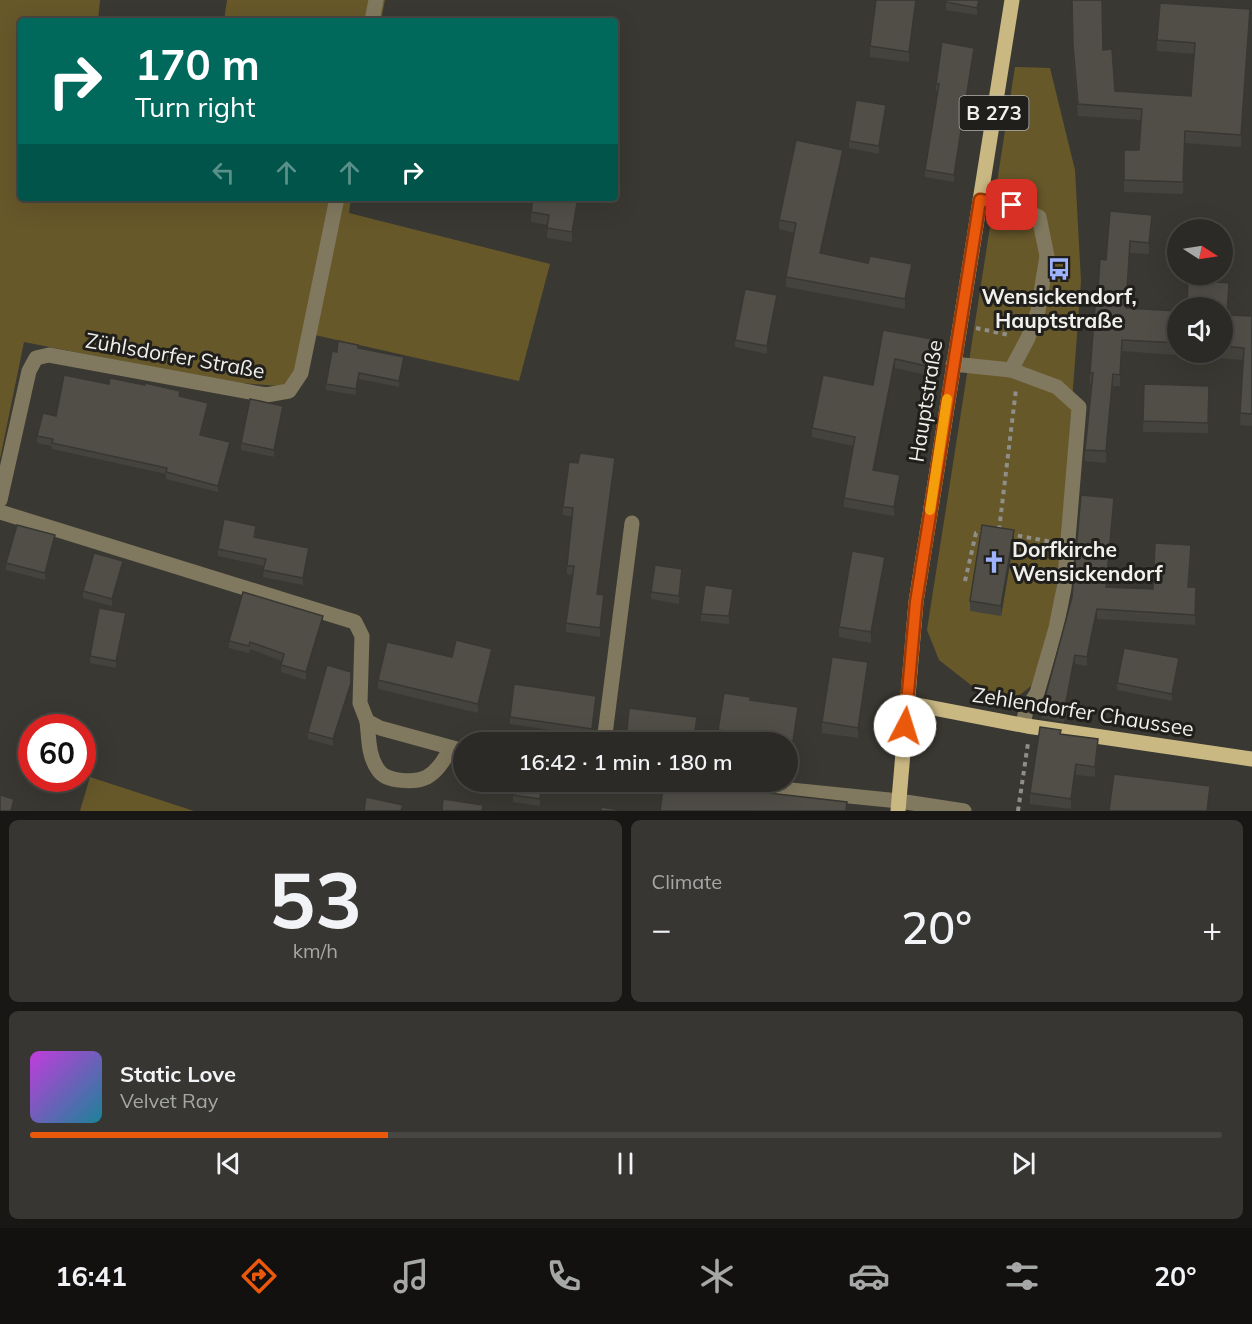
<!DOCTYPE html>
<html lang="en">
<head>
<meta charset="utf-8">
<style>
	body { margin:0; font-family:Mulish,sans-serif; background:#383632; color:#f1f3f6; height:100vh; display:flex; flex-direction:column; font-size:22px; white-space:nowrap }
	* { box-sizing:border-box; margin:0 }
	p { font-size:20px; color:#a6a7a7 }
	.icon { flex:none; width:33px; height:33px; fill:none; stroke:currentColor; stroke-width:2; stroke-linecap:round; stroke-linejoin:round }
	.map { position:relative; height:811px; overflow:hidden }
	.side { display:flex; flex-direction:column; gap:9px; padding:9px; background:#181715; flex:1 }
	.side>* { flex:none }
	.guide { position:absolute; left:18px; top:18px; width:600px; height:183px; border-radius:6px; box-shadow:0 6px 24px #0002,0 0 0 2px #484643; background:#00695c; color:#fff; overflow:hidden }
	.needle { width:39px; rotate:102deg }
	.buttons { position:absolute; left:1167px; top:219px; display:grid; gap:12px }
	.buttons a { display:grid; place-items:center; width:66px; height:66px; border-radius:50%; background:#2c2a26; box-shadow:0 6px 24px #0002,0 0 0 2px #484643; font-size:30px }
	.speed { position:absolute; left:18px; top:714px; display:flex; gap:12px; font-size:30px; font-weight:700; text-align:center }
	.speed>* { display:grid; place-content:center; width:78px; height:78px; border-radius:50%; background:#2c2a26; box-shadow:0 6px 24px #0002,0 0 0 2px #484643; line-height:1 }
	.speed .limit { border:9px solid #d22; background:#fff; color:#111 }
	.pin { position:absolute; display:grid; place-items:center; width:51px; height:51px; color:#fff; margin:-26px; border-radius:12px; box-shadow:0 3px 9px #0006 }
	.me { position:absolute; width:66px; margin:-33px; rotate:5deg; stroke-linejoin:round; filter:drop-shadow(0 0 4px #0008) }
	.turn { display:flex; align-items:center; gap:21px; height:126px; padding:0 18px; font-size:27px }
	.turn .icon { width:78px; height:78px; stroke-width:2.5 }
	.turn b { display:block; font-size:42px; line-height:51px }
	.lanes { display:flex; align-items:center; height:57px; padding:0 18px; background:#0003; justify-content:center; gap:30px; direction:ltr }
	.lanes .off { opacity:.35 }
	.big { font-size:45px; font-weight:600; line-height:1.1 }
	.side .widget { flex:1; display:flex; flex-direction:column; justify-content:center; gap:9px; min-width:0; padding:0 21px; border-radius:9px; background:#383632 }
	.side .dial { align-items:center; gap:0 }
	.dial b { font-size:78px; line-height:1 }
	.song { display:flex; align-items:center; gap:18px }
	.cover { width:72px; height:72px; border-radius:9px; background:linear-gradient(135deg,hsl(290 70% 55%),hsl(190 70% 35%)) }
	.played { height:6px; border-radius:3px; background:linear-gradient(90deg,#ea580c 30%,#484643 30%) }
	.keys { display:flex; justify-content:space-around; direction:ltr }
	.heat { display:flex; justify-content:space-between; align-items:center; font-size:33px; direction:ltr }
	.side .tiles { flex:1; display:grid; gap:9px; grid-template-columns:1fr 1fr }
	.widget:last-child { grid-column:span 2 }
	.trip { position:absolute; left:453px; top:732px; width:345px; height:60px; border-radius:30px; background:#2c2a26; box-shadow:0 6px 24px #0002,0 0 0 2px #484643; font-weight:600; line-height:60px; text-align:center }
	.menu { display:flex; height:96px; justify-content:space-around; align-items:center; background:#12110f; color:#a6a7a7 }
	.menu .icon { width:42px; height:42px }
	.menu .active { color:#ea580c }
	.menu b { font-size:27px; color:#f1f3f6 }
	.map>svg:first-child { display:block }
	.green { fill:#67582a }
	.lines { fill:none; stroke-linecap:round; stroke-linejoin:round }
	.path { stroke:#8f8e89; stroke-width:4; stroke-dasharray:4.5 4.5; stroke-linecap:butt }
	.minor { stroke:#81795f; stroke-width:15 }
	.major { stroke:#cab883; stroke-width:15 }
	.wall { fill:#45433d }
	.shaded-wall { fill:#383732 }
	.building { fill:#504e47; stroke:#383732; stroke-width:1.5 }
	.route-casing { stroke:#983908; stroke-width:15 }
	.route { stroke:#ea580c; stroke-width:10 }
	.slow { stroke:#f59e0b; stroke-width:10 }
	.labels { text-anchor:middle; stroke-width:6; stroke-linejoin:round; paint-order:stroke }
	.shield { fill:#201f1c; stroke:#b2b1ae; stroke-width:1.5 }
	.shield-label { font-size:20px; font-weight:bold; fill:#f1f0ec }
	.poi-label { font-size:21px; font-weight:bold; fill:#f1f0ec; stroke:#201f1c }
	.street-label { font-size:21px; fill:#f1f0ec; stroke:#201f1c }
</style>
</head>
<body>
<div class="map">
<svg width="1252" height="811" viewBox="0 0 1252 811">
	<rect width="100%" height="100%" fill="#3a3832"/>
	<g class="green">
		<polygon points="0,0 100,0 98,21 21,21 21,198 351,198 349,213 550,264 519,381 306,333 290,387 229,382 24,342 0,459"/>
		<polygon points="227,0 385,0 381,21 224,21"/>
		<polygon points="1015,67 1050,68 1075,170 1081,281 1062,535 1052,627 1031,686 1007,705 976,689 939,660 927,630"/>
		<polygon points="90,777 194,811 80,811"/>
	</g>
	<g class="lines">
		<g class="path">
			<polyline points="976,328 1009,335"/>
			<polyline points="999,530 1016,389"/>
			<polyline points="1009,534 1052,542"/>
			<polyline points="965,581 976,533 984,531"/>
			<polyline points="1018,811 1028,743"/>
		</g>
		<g class="minor">
			<polyline points="372,21 376,0"/>
			<polyline points="953,364 1011,370 1028,338 1038,311 1047,256 1039,217 1012,205 980,200"/>
			<polyline points="1011,370 1057,387 1079,407 1064,588 1056,628 1037,693 1026,710 1023,725"/>
			<polyline points="0,500 29,371 36,358 49,355 266,395 289,391 301,373 337,198"/>
			<polyline points="0,512 355,622 362,636 360,703 367,721 380,728 464,751"/>
			<path d="M367 721C369 738 368 757 379 771 387 782 415 783 427 777 439 770 444 759 451 748"/>
			<polyline points="604,742 632,523"/>
			<polyline points="711,782 899,801 964,811"/>
		</g>
		<g class="major">
			<polyline points="907,703 1027,726 1252,759"/>
			<polyline points="898,811 916,602 1012,0"/>
		</g>
	</g>
	<g class="wall">
		<polygon points="946,0 980,0 977,15 946,10"/>
		<polygon points="1072,0 1103,50 1115,91 1191,96 1194,54 1157,51 1157,40 1250,21 1241,147 1185,143 1183,194 1124,192 1124,150 1139,150 1141,120 1078,116 1073,57"/>
		<polygon points="916,9 909,62 870,57 870,46"/>
		<polygon points="974,55 954,182 925,177 925,170 938,91 936,91 936,84"/>
		<polygon points="886,112 879,154 849,148 849,141"/>
		<polygon points="843,159 822,254 912,274 905,309 786,287 786,277 795,233 779,229 779,220"/>
		<polygon points="533,198 579,198 572,242 547,238 548,225 531,222 531,212"/>
		<polygon points="1110,211 1152,227 1149,254 1130,253 1127,308 1178,311 1178,352 1222,352 1222,308 1229,294 1227,315 1252,316 1252,426 1240,425 1243,360 1122,351 1120,386 1113,386 1106,463 1085,461 1085,450 1091,384 1090,384 1090,373 1097,306 1106,260"/>
		<polygon points="777,302 767,354 735,347 735,340"/>
		<polygon points="883,330 932,348 927,375 895,368 874,471 900,484 894,516 844,507 844,498 853,446 812,437 812,428 873,385"/>
		<polygon points="358,348 404,364 399,387 359,379 356,395 326,390 326,384 337,352"/>
		<polygon points="109,384 180,396 208,410 202,435 230,449 218,492 166,479 166,474 52,449 52,446 37,443 37,436"/>
		<polygon points="1144,384 1209,386 1208,433 1143,432"/>
		<polygon points="283,413 274,457 241,450 241,443"/>
		<polygon points="578,463 615,467 598,594 604,604 600,637 566,632 566,623 573,575 567,574 567,566 572,517 563,515 563,507"/>
		<polygon points="1114,508 1107,587 1153,589 1191,555 1189,587 1196,597 1195,625 1097,619 1087,666 1075,664 1064,722 1042,718 1042,709"/>
		<polygon points="256,533 255,538 309,556 303,585 263,577 264,566 218,556 218,549"/>
		<polygon points="1014,540 1001,616 970,611 970,601"/>
		<polygon points="55,542 45,580 6,570 6,563"/>
		<polygon points="885,567 871,643 839,637 839,627"/>
		<polygon points="123,568 112,606 83,598 83,591"/>
		<polygon points="682,576 679,604 651,599 651,592"/>
		<polygon points="733,596 729,624 701,621 701,614"/>
		<polygon points="126,620 116,668 90,663 90,656"/>
		<polygon points="323,623 306,680 281,672 282,661 250,649 249,653 229,648 229,641"/>
		<polygon points="492,658 478,713 378,689 378,680"/>
		<polygon points="1179,665 1172,701 1117,690 1117,683"/>
		<polygon points="868,673 858,738 822,733 822,722"/>
		<polygon points="351,690 333,746 308,739 308,732"/>
		<polygon points="750,700 798,714 793,748 788,747 788,742 754,742 718,737 718,730"/>
		<polygon points="596,703 592,736 510,724 510,717"/>
		<polygon points="697,724 694,742 664,742 627,738 627,731"/>
		<polygon points="1061,734 1098,749 1095,777 1076,775 1071,809 1030,804 1030,793"/>
		<polygon points="543,782 540,806 513,802 513,795"/>
	</g>
	<g class="shaded-wall">
		<polygon points="916,0 916,9 909,62 909,52"/>
		<polygon points="979,0 980,0 977,15 977,8"/>
		<polygon points="1250,9 1250,21 1241,147 1241,135"/>
		<polygon points="974,48 974,55 954,182 954,175"/>
		<polygon points="886,105 886,112 879,154 879,146"/>
		<polygon points="843,150 843,159 820,263 820,253"/>
		<polygon points="578,198 579,198 572,242 572,232"/>
		<polygon points="1152,215 1152,227 1149,254 1149,243"/>
		<polygon points="1130,241 1130,253 1126,319 1126,308"/>
		<polygon points="912,264 912,274 905,309 905,299"/>
		<polygon points="777,295 777,302 767,354 767,346"/>
		<polygon points="932,339 932,348 927,375 927,366"/>
		<polygon points="1122,340 1122,351 1120,386 1120,375"/>
		<polygon points="404,357 404,364 399,387 399,381"/>
		<polygon points="895,359 895,368 873,479 873,470"/>
		<polygon points="359,373 359,379 356,395 356,389"/>
		<polygon points="1113,374 1113,386 1106,463 1106,451"/>
		<polygon points="208,403 208,410 200,442 200,435"/>
		<polygon points="283,406 283,413 274,457 274,450"/>
		<polygon points="230,442 230,449 218,492 218,486"/>
		<polygon points="615,458 615,467 597,603 597,594"/>
		<polygon points="900,475 900,484 894,516 894,507"/>
		<polygon points="1114,498 1114,508 1106,596 1106,587"/>
		<polygon points="1014,530 1014,540 1001,616 1001,606"/>
		<polygon points="55,535 55,542 45,580 45,573"/>
		<polygon points="309,548 309,556 303,585 303,578"/>
		<polygon points="885,557 885,567 871,643 871,632"/>
		<polygon points="123,561 123,568 112,606 112,599"/>
		<polygon points="682,569 682,576 679,604 679,596"/>
		<polygon points="733,589 733,596 729,624 729,616"/>
		<polygon points="604,595 604,604 600,637 600,628"/>
		<polygon points="1097,609 1097,619 1087,666 1087,657"/>
		<polygon points="126,613 126,620 116,668 116,661"/>
		<polygon points="323,616 323,623 306,680 306,672"/>
		<polygon points="492,649 492,658 478,713 478,704"/>
		<polygon points="1075,655 1075,664 1064,722 1064,712"/>
		<polygon points="1179,658 1179,665 1172,701 1172,694"/>
		<polygon points="868,662 868,673 858,738 858,728"/>
		<polygon points="351,672 351,690 333,746 333,739"/>
		<polygon points="596,696 596,703 592,736 592,729"/>
		<polygon points="798,707 798,714 793,748 793,741"/>
		<polygon points="1098,739 1098,749 1095,777 1095,767"/>
		<polygon points="1076,764 1076,775 1071,809 1071,799"/>
		<polygon points="542,782 543,782 540,806 540,799"/>
		<polygon points="1210,786 1209,811 1207,811"/>
		<polygon points="14,799 14,811 11,811"/>
	</g>
	<g class="building">
		<polygon points="876,0 916,0 909,52 870,46"/>
		<polygon points="946,0 979,0 977,8 946,2"/>
		<polygon points="1072,0 1102,0 1103,50 1112,49 1115,91 1191,96 1195,43 1157,40 1160,3 1250,9 1241,135 1185,131 1183,182 1124,180 1124,150 1139,150 1142,109 1078,104 1073,45"/>
		<polygon points="942,42 974,48 954,175 925,170 939,84 936,84"/>
		<polygon points="856,100 886,105 879,146 849,141"/>
		<polygon points="796,140 843,150 820,253 868,263 870,256 912,264 905,299 786,277 796,223 779,220"/>
		<polygon points="533,198 578,198 572,232 547,228 549,215 531,212"/>
		<polygon points="1110,211 1152,215 1149,243 1130,241 1126,308 1178,311 1178,343 1122,340 1120,375 1113,374 1106,451 1085,450 1093,373 1090,373 1095,306 1097,306 1100,259 1106,260"/>
		<polygon points="1188,280 1229,283 1227,315 1252,316 1252,414 1240,413 1244,348 1222,346 1222,308 1187,308"/>
		<polygon points="745,289 777,295 767,346 735,340"/>
		<polygon points="883,330 932,339 927,366 895,359 873,470 900,475 894,507 844,498 855,437 812,428 823,375 873,385"/>
		<polygon points="338,341 358,345 358,348 404,357 399,381 359,373 356,389 326,384 332,351 337,352"/>
		<polygon points="64,375 109,384 110,378 145,385 145,383 180,391 179,396 208,403 200,435 230,442 218,486 166,472 167,468 52,443 53,439 37,436 43,413 56,416"/>
		<polygon points="1144,384 1209,386 1208,423 1143,421"/>
		<polygon points="250,399 283,406 274,450 241,443"/>
		<polygon points="580,453 615,458 597,594 604,595 600,628 566,623 574,566 567,566 573,508 563,507 569,462 578,463"/>
		<polygon points="1081,495 1114,498 1106,587 1153,589 1155,543 1191,545 1188,587 1196,587 1195,615 1097,609 1087,657 1075,655 1064,712 1042,709 1072,597"/>
		<polygon points="224,519 256,526 254,537 309,548 303,578 263,570 266,559 218,549"/>
		<polygon points="17,525 55,535 45,573 6,563"/>
		<polygon points="982,525 1014,530 1001,606 970,601"/>
		<polygon points="852,551 885,557 871,632 839,627"/>
		<polygon points="94,553 123,561 112,599 83,591"/>
		<polygon points="655,565 682,569 679,596 651,592"/>
		<polygon points="705,585 733,589 729,616 701,614"/>
		<polygon points="243,592 323,616 306,672 281,665 284,654 250,642 249,646 229,641"/>
		<polygon points="99,608 126,613 116,661 90,656"/>
		<polygon points="456,640 492,649 478,704 378,680 387,642 452,657"/>
		<polygon points="1124,648 1179,658 1172,694 1117,683"/>
		<polygon points="832,657 868,662 858,728 822,722"/>
		<polygon points="327,665 351,672 351,683 333,739 308,732"/>
		<polygon points="514,684 596,696 592,729 510,717"/>
		<polygon points="724,693 750,697 750,700 798,707 793,741 718,730"/>
		<polygon points="629,708 697,717 694,739 627,731"/>
		<polygon points="1040,727 1061,730 1060,734 1098,739 1095,767 1076,764 1071,799 1030,793"/>
		<polygon points="1114,774 1210,786 1207,811 1109,811"/>
		<polygon points="514,782 542,782 540,799 513,795"/>
		<polygon points="664,782 671,782 847,802 846,811 660,811"/>
		<polygon points="0,795 14,799 11,811 0,811"/>
		<polygon points="366,797 403,805 401,811 364,811"/>
		<polygon points="443,799 483,805 482,811 442,811"/>
		<polygon points="601,807 627,811 601,811"/>
	</g>
	<g class="lines">
		<g class="route-casing">
			<polyline id="route" points="905,726 916,602 980,200 1012,205"/>
		</g>
		<use href="#route" class="route"/>
		<polyline class="slow" points="930,510 947,399"/>
	</g>
	<defs>
		<g id="bus-bare" transform="scale(1.8)"><path d="M-5-6H5V4H4V6H2V4H-2V6H-4V4H-5ZM-3.5-4V0h7V-4ZM-3.5 1.2v1.5H-2V1.2ZM2 1.2v1.5H3.5V1.2Z" fill="#9eb3fd" stroke="#201f1c" stroke-width="2.5" paint-order="stroke"/></g>
		<g id="church-bare" transform="scale(1.8)"><path d="M-1.2-6h2.4v3.5h3.3v2.4h-3.3V6h-2.4V-.1h-3.3v-2.4h3.3Z" fill="#9eb3fd" stroke="#201f1c" stroke-width="2.5" paint-order="stroke"/></g>
	</defs>
	<g fill-rule="evenodd">
		<use href="#bus-bare" x="1059" y="269"/>
		<use href="#church-bare" x="994" y="562"/>
	</g>
	<g class="labels">
		<rect class="shield" x="959.5" y="96" width="69" height="34" rx="4.5"/>
		<g class="shield-label">
			<text x="994" y="120">B 273</text>
		</g>
		<g class="poi-label">
			<text x="1059" y="304">Wensickendorf,<tspan x="1059" dy="24">Hauptstraße</tspan></text>
			<text x="1012" y="557" text-anchor="start">Dorfkirche<tspan x="1012" dy="24">Wensickendorf</tspan></text>
		</g>
		<g class="street-label">
			<text transform="translate(175 356) rotate(10)" y="7">Zühlsdorfer Straße</text>
			<text transform="translate(926 401) rotate(-81)" y="7">Hauptstraße</text>
			<text transform="translate(1083 712) rotate(9)" y="7">Zehlendorfer Chaussee</text>
		</g>
	</g>
</svg>
<div class="buttons">
<a><svg class="needle" viewBox="-14 -14 28 28"><path d="M0-13l5 13h-10z" fill="#e53935"/><path d="M0 13l5-13h-10z" fill="#a6a7a7"/></svg></a>
<a><svg class="icon" aria-label="sound" viewBox="0 0 24 24"><path d="M4 9h4l5-4v14l-5-4H4zM17 9q2 3 0 6"/></svg></a>
</div>
<div class="speed"><div class="limit">60</div></div>
<div class="pin" style="left:1012px;top:205px;background:#d93025"><svg class="icon" aria-label="arrive" viewBox="0 0 24 24"><path d="M6 21V4h12l-3 4 3 4H6"/></svg></div>
<svg class="me" style="left:905px;top:726px" viewBox="-20 -20 40 40"><circle r="19" fill="#fff"/><path d="M0-13L10 11 0 6-10 11z" fill="#ea580c"/></svg>
<div class="trip">16:42 · 1 min · 180 m</div>
<div class="guide">
<div class="turn"><svg class="icon" aria-label="right" viewBox="0 0 24 24"><path d="M7 20v-9h11M14 6l5 5-5 5"/></svg><div><b>170 m</b>Turn right</div></div>
<div class="lanes"><svg class="icon off" aria-label="left" viewBox="0 0 24 24"><path d="M17 20v-9H6M10 6l-5 5 5 5"/></svg><svg class="icon off" aria-label="ahead" viewBox="0 0 24 24"><path d="M12 20V5M6 11l6-6 6 6"/></svg><svg class="icon off" aria-label="ahead" viewBox="0 0 24 24"><path d="M12 20V5M6 11l6-6 6 6"/></svg><svg class="icon" aria-label="right" viewBox="0 0 24 24"><path d="M7 20v-9h11M14 6l5 5-5 5"/></svg></div>
</div>
</div>
<section class="side">
<div class="tiles">
<div class="widget dial"><b>53</b><p>km/h</p></div>
<div class="widget"><p>Climate</p>
<div class="heat"><a>−</a><b class="big">20°</b><a>+</a></div>
</div>
<div class="widget">
<div class="song"><i class="cover"></i><div><b>Static Love</b><p>Velvet Ray</p></div></div>
<div class="played"></div>
<div class="keys"><svg class="icon" aria-label="previous" viewBox="0 0 24 24"><path d="M18 5L8 12l10 7zM5 5v14"/></svg><svg class="icon" aria-label="pause" viewBox="0 0 24 24"><path d="M8 5v14M16 5v14"/></svg><svg class="icon" aria-label="next" viewBox="0 0 24 24"><path d="M6 5l10 7-10 7zM19 5v14"/></svg></div>
</div>
</div>
</section>
<nav class="menu">
<b>16:41</b>
<svg class="icon active" aria-label="directions" viewBox="0 0 24 24"><path d="M12 3l9 9-9 9-9-9zM9 14v-3h6M13 9l2 2-2 2"/></svg>
<svg class="icon" aria-label="music" viewBox="0 0 24 24"><path d="M9 18V5l10-2v13"/><circle cx="6" cy="18" r="3"/><circle cx="16" cy="16" r="3"/></svg>
<svg class="icon" aria-label="phone" viewBox="0 0 24 24"><path d="M5 4h4l2 5-3 2q2 4 5 5l2-3 5 2v4C11 20 4 13 5 4z"/></svg>
<svg class="icon" aria-label="climate" viewBox="0 0 24 24"><path d="M12 3v18M4 7l16 10M4 17L20 7"/></svg>
<svg class="icon" aria-label="car" viewBox="0 0 24 24"><path d="M5 17H2v-5l4-1 3-4h7l3 4 3 1v5h-3M9 17h6M6 11h13"/><circle cx="7" cy="17" r="2"/><circle cx="17" cy="17" r="2"/></svg>
<svg class="icon" aria-label="filters" viewBox="0 0 24 24"><path d="M4 7h16M4 17h16"/><circle cx="9" cy="7" r="2"/><circle cx="15" cy="17" r="2"/></svg>
<b>20°</b>
</nav>
</body>
</html>
